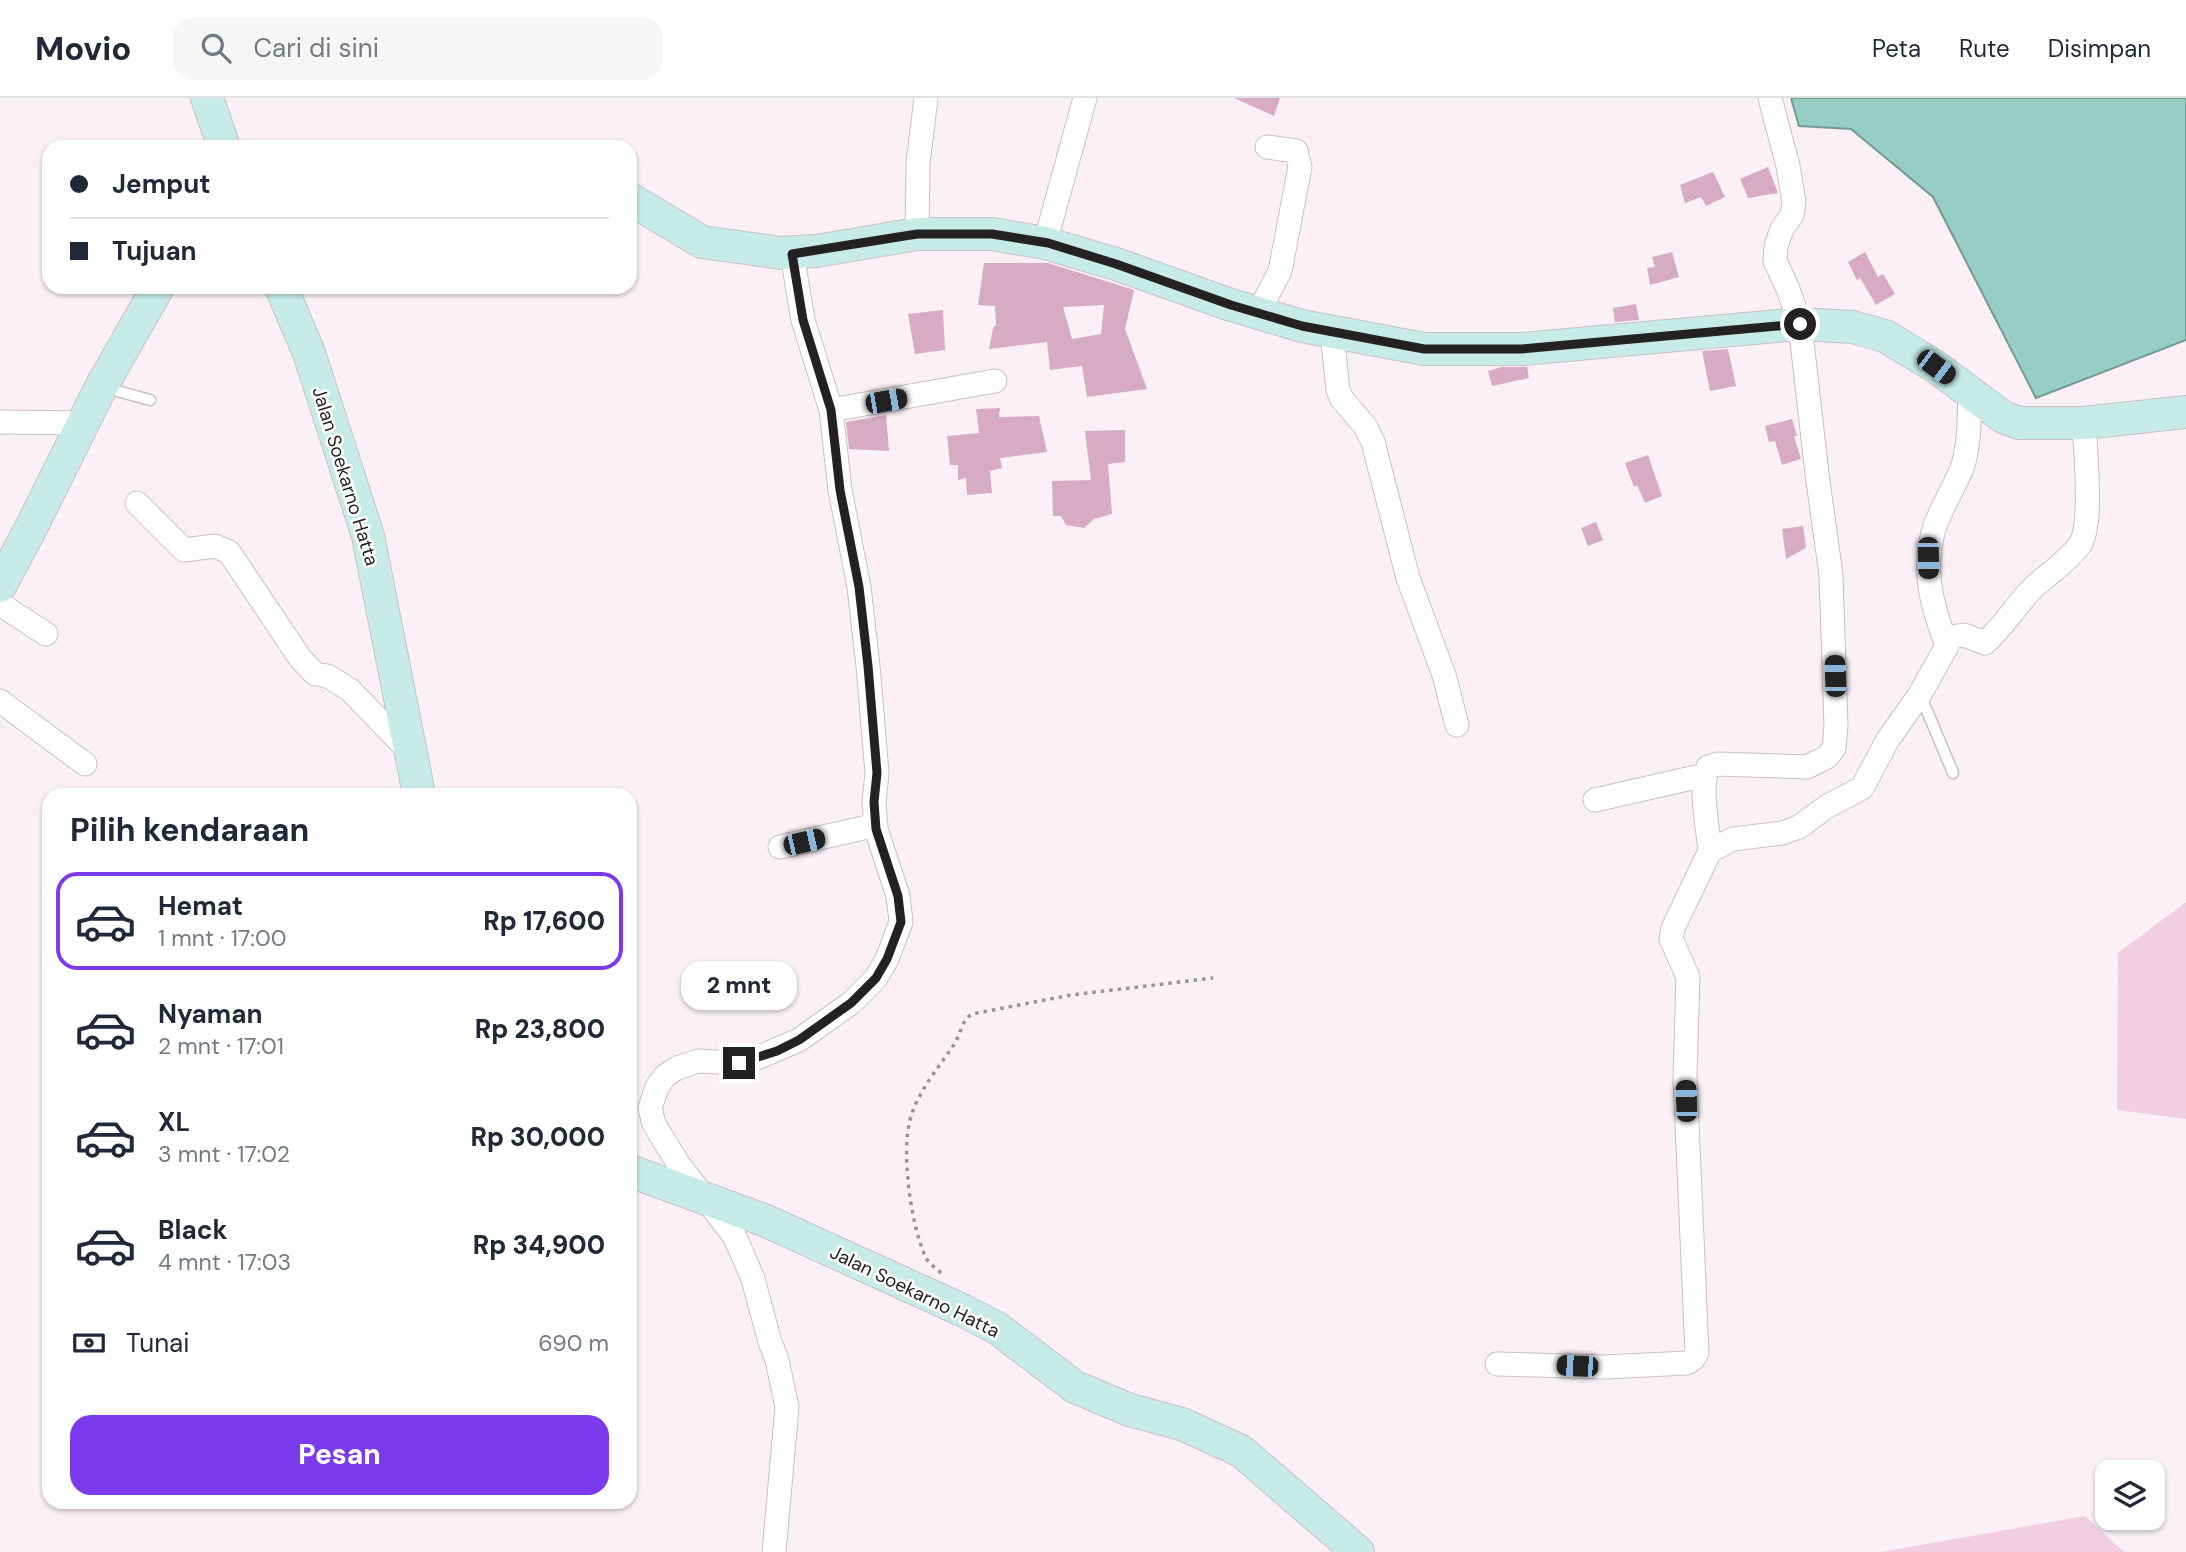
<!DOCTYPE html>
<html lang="id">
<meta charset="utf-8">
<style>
body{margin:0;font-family:"DM Sans",sans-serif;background:#f6f6f7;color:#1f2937;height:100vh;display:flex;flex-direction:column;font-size:26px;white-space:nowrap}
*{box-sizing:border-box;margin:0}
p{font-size:23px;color:#747a83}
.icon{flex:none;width:38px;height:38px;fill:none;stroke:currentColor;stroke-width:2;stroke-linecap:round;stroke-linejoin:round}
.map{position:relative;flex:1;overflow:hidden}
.details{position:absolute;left:42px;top:690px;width:595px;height:721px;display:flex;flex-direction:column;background:#fff;border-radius:21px;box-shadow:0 2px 5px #0004}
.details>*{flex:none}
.banner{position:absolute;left:42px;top:42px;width:595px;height:154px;border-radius:21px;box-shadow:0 2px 5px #0004;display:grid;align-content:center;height:154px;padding:0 28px;background:#fff}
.controls{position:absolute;left:2095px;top:1362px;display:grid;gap:14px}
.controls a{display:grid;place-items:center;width:70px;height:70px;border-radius:14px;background:#fff;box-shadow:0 2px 5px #0004;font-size:35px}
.end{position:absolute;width:32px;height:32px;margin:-16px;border:9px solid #242122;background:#fff;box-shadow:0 0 0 4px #fff}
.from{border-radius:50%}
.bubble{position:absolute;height:49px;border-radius:21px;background:#fff;box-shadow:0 2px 5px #0004;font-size:23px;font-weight:800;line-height:49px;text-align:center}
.car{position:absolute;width:21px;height:42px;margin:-21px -10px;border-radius:9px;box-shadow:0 0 5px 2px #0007;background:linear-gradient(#222 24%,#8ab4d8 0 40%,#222 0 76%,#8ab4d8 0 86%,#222 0)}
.banner b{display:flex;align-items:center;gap:24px;height:66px;font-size:26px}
.banner b+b{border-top:2px solid #e0e1e3}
.banner i{width:18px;height:18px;background:#1f2937}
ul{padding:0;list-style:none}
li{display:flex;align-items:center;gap:21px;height:98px;margin:0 14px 10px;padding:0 14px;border:4px solid transparent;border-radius:21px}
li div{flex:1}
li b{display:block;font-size:26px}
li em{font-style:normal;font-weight:800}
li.on{border-color:#7c3aed}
li>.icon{width:63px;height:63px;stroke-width:1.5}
h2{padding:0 28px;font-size:32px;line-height:84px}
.pay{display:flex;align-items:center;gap:18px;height:77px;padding:0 28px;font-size:26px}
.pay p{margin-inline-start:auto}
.primary-button{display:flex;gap:14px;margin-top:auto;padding:14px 28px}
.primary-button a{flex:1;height:80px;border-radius:21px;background:#7c3aed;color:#fff;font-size:28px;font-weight:800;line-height:80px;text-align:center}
header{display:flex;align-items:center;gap:42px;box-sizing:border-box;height:98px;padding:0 35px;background:#fff;border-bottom:2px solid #e0e1e3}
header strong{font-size:33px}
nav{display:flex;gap:38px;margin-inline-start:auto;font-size:24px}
.search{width:490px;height:63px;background:#f6f6f7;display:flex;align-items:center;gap:18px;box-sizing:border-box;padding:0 24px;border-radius:21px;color:#747a83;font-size:26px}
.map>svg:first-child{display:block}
</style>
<header>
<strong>Movio</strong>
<div class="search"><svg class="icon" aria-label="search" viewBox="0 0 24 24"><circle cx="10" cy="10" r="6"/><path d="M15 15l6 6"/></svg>Cari di sini</div>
<nav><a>Peta</a><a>Rute</a><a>Disimpan</a></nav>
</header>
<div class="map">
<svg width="2186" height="1454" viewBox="0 0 2186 1454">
<rect width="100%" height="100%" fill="#faf0f5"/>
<path fill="#f2cee1" d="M2186,804V1021L2117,1012L2118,855Z
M2085,1418L2124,1454H1882Z"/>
<path fill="#96cec5" stroke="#749a94" stroke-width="2" d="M1791,0H2186V242L2036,300L1933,99L1851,31L1799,28Z"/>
<path fill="#d7acc3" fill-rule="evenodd" d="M1234,0H1280L1274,18Z
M1768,69L1778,95L1748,100L1740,81Z
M1713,74L1725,99L1706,108L1701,99L1685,105L1680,87Z
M1672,154L1679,179L1650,187L1647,170L1655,169L1652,159Z
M1865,154L1878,179L1883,176L1895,196L1876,207L1860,180L1857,182L1848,164Z
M984,165H1048L1134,192L1125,231L1147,291L1087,299L1082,268L1050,272L1047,244L989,251L993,230L996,227L995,208L978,207ZM1104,207L1101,236L1072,241L1063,209Z
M1636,206L1639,222L1615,224L1613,210Z
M943,212L945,252L915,256L908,216Z
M1728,251L1736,288L1710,293L1702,253Z
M1502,269H1527L1529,280L1492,288L1488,273Z
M1000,310L999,319L1039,318L1047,354L1000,360L1002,370L990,373L992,395L967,397L966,380L958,382V367H950L947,338L979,335L976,311Z
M886,317L889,353L849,351L846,324Z
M1792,321L1797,338H1794L1801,361L1782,367L1775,343L1769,344L1765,328Z
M1125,332V364L1108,366L1112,416L1094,421L1084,430L1066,427L1061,418H1053L1052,383L1091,382L1085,333Z
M1648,357L1662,398L1645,405L1637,387L1634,389L1625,365Z
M1596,424L1603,442L1588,448L1581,430Z
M1803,428L1806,450L1786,461L1782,431Z"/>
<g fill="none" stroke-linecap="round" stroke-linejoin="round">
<g stroke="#cac0c5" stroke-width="13">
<path id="lane" d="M103,289L150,302
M1920,596L1953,675"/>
</g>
<g stroke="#cac0c5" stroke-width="25">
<path id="street" d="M917,136L918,65L926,0
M1045,145L1085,0
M1258,215L1280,173L1300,69L1296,53L1267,49
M1332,234L1338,292L1342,301L1365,328L1373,344L1408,480L1444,577L1457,627
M831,312L995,283
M0,324L84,325
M137,405L184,452L215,448L229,454L300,560L315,576L328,578L350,592L410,654
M0,506L46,536
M1944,540L1964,537L1985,545C2003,529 2015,509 2031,492C2046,477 2066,465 2079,448C2094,429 2085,352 2084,325
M0,603L85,666
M1595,702L1705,677
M780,749L876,727
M1710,753C1708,729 1699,690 1708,669L1718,666L1807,669L1827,659L1834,650L1836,628L1831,477L1817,376L1800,226L1788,191L1775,163L1776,148L1782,131L1792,117L1794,104L1788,68L1770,0
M1497,1266L1604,1269L1687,1265L1693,1261L1697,1255L1685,979L1688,879L1671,841L1673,830L1710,753L1733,741L1782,735L1799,729L1826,709L1862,690L1887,643L1920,596L1947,548C1932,508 1921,471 1935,428C1942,408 1954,390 1962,370C1970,347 1969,319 1970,295
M774,1454L787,1309L777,1262L770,1244L753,1181L735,1139L679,1067L654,1026L650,1010L657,989L665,978L677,970L698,963L739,965L757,960L799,942L851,905L876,880L887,861L901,824L898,798L876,731L874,704L877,675L868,568L859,489L840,392L831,312L803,222L792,156"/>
</g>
<g stroke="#cac0c5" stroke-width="34">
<path id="secondary" d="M207,0L224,49
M630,101L702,144L781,155L816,153L917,136H992L1045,145L1116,166L1231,207L1302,228L1424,251H1522L1800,226L1853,229L1885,238L1936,269L2003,319L2019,325H2084L2186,314
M281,189L309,255L368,438L419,696
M0,488L31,430L101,289L158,189
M630,1073L764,1122L962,1212L997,1230L1075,1289L1130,1312L1182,1326L1241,1353L1358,1454"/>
</g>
<path stroke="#9a9396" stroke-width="3.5" stroke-dasharray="3.5 5" stroke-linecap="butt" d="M941,1175C936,1170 929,1166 926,1160C911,1128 901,1056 910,1022C917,995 938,970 953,948C961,937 961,923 972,916L1071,897L1213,880"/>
<use href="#lane" stroke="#fff" stroke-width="10"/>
<use href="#street" stroke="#fff" stroke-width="23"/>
<use href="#secondary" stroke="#c7ece7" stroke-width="32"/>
</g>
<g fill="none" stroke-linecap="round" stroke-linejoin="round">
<path stroke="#242122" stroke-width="9" d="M739,965L777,953L799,942L851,905L876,880L887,861L901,824L898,798L876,731L874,704L877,675L868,568L859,489L840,392L831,312L803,222L792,156L917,136H992L1048,145L1116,166L1231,207L1302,228L1424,251H1522L1800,226"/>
</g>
<g text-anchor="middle" stroke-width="5" stroke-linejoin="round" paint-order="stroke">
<g font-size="19" fill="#242122" stroke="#fff">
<text transform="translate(346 378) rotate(73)" y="7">Jalan Soekarno Hatta</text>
<text transform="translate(915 1193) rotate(26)" y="7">Jalan Soekarno Hatta</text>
</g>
</g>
</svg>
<div class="controls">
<a><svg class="icon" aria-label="layers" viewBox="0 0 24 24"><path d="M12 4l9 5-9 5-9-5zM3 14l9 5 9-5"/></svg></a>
</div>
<i class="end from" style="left:1800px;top:226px"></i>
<i class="end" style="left:739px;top:965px"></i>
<div class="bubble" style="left:681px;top:863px;width:116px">2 mnt</div>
<i class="car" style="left:1936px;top:269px;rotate:127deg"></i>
<i class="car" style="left:886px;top:303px;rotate:80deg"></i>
<i class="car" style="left:1928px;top:460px;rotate:179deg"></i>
<i class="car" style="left:1835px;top:578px;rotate:358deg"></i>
<i class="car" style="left:804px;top:744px;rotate:77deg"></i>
<i class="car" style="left:1686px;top:1003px;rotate:358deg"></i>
<i class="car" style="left:1577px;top:1268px;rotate:272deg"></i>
<div class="banner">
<b><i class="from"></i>Jemput</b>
<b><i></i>Tujuan</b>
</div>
<section class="details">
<h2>Pilih kendaraan</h2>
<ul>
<li class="on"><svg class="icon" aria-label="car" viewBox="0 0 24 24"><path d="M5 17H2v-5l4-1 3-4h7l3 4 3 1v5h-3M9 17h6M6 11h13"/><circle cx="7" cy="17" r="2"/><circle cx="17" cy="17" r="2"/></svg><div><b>Hemat</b><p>1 mnt · 17:00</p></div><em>Rp 17,600</em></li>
<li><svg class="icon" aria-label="car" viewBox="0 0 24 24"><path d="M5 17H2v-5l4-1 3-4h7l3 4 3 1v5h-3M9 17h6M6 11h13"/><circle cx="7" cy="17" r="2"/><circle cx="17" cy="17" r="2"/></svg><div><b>Nyaman</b><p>2 mnt · 17:01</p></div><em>Rp 23,800</em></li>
<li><svg class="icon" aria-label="car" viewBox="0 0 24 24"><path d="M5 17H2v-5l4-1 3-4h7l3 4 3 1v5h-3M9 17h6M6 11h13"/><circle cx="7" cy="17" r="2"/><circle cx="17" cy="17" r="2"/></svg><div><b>XL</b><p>3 mnt · 17:02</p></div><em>Rp 30,000</em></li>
<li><svg class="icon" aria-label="car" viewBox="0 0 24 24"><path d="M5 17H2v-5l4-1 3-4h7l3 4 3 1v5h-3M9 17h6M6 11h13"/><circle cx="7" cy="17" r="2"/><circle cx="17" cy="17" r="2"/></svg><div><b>Black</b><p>4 mnt · 17:03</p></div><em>Rp 34,900</em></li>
</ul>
<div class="pay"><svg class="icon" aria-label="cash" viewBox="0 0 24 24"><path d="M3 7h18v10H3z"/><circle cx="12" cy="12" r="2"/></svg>Tunai<p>690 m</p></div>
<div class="primary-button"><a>Pesan</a></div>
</section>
</div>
